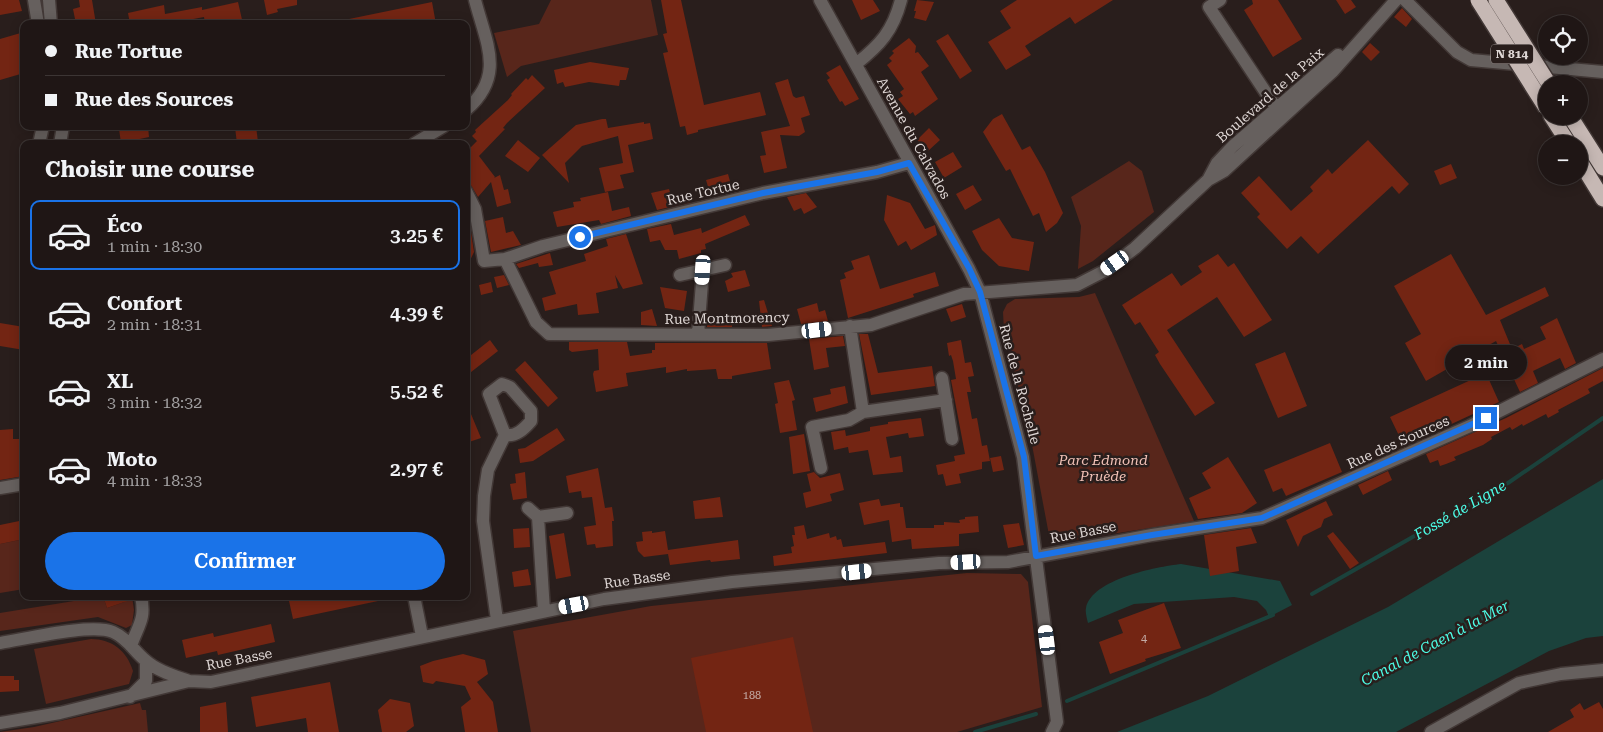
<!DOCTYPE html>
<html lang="fr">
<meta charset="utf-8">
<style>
body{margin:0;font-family:"Roboto Serif",serif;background:#2c2322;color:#f1f3f6;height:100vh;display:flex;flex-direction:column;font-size:19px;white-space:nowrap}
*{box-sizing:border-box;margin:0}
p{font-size:16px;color:#a19fa0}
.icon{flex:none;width:28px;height:28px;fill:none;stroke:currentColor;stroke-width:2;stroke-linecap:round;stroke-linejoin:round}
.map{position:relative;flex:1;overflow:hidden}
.side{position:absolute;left:20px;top:140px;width:450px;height:460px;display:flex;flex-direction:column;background:#1f1615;border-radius:10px;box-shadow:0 2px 12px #0003,0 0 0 1px #3c3534}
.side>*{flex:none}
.top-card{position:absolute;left:20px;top:20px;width:450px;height:110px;border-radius:10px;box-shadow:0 2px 12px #0003,0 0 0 1px #3c3534;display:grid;align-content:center;height:110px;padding:0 25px;background:#1f1615}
.fabs{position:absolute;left:1538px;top:15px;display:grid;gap:10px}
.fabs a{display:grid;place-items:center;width:50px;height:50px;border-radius:50%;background:#1f1615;box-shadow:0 2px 12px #0003,0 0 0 1px #3c3534;font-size:25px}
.end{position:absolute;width:22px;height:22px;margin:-11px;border:6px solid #1a73e8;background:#fff;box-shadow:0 0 0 2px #fff}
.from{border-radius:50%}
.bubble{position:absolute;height:35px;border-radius:18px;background:#1f1615;box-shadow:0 2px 12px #0003,0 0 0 1px #3c3534;font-size:16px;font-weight:600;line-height:35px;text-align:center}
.car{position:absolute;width:15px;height:30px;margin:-15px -8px;border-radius:6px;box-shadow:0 0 4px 1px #0007;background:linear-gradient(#fff 24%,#345 0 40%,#fff 0 76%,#345 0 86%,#fff 0)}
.top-card b{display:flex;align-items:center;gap:18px;height:48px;font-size:19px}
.top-card b+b{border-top:1px solid #3c3534}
.top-card i{width:12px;height:12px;background:#f1f3f6}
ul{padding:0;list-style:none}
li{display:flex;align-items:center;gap:15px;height:70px;margin:0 10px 8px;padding:0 15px;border:2px solid transparent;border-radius:10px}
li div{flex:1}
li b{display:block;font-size:19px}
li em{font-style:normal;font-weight:600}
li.active{border-color:#1a73e8}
li>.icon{width:45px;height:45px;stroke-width:1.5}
h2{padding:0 25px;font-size:22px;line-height:60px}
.primary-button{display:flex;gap:10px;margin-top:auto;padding:10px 25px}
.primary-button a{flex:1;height:58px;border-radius:30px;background:#1a73e8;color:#fff;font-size:20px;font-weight:600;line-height:58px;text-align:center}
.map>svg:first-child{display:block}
</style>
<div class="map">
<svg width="1603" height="732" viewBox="0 0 1603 732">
<rect width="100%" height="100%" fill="#291e1c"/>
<path fill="#58261b" d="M551,0H651L658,35L521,66L507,77L494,33L539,24Z
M1129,161L1142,171L1154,212L1093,261L1078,269L1081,226L1071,197Z
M1095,293L1194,521L1055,543L1049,535L1029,429L1004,332L1003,312L1007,304L1015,299L1079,297Z
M24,539V589L0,593V544Z
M967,573L1021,574L1028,582L1042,707L957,732H531L513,631L651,606Z
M79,596H103L107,608L124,602L132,596L134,610L132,625L126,628L98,617L0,631V613L80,600Z
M91,639C112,639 127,651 133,671L129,684L46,704L34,649Z
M140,703L142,710H146L148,732H0L34,727Z"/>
<path fill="#1b423c" d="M1603,479V636L1586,638L1549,651L1396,732H1117L1208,696L1388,607Z
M1181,564L1280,581L1292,605L1269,617L1266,610L1257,601L1234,597L1134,604L1088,623C1087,619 1085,612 1086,608C1092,579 1156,567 1181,564Z"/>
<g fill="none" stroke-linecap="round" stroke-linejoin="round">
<path stroke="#1b423c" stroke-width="4" d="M1312,594L1508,483L1603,418
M1067,701L1273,615
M975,732L1036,714"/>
</g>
<path fill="#732513" d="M0,0H19L22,11L0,15Z
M79,0H92L96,24H76L73,9L80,7Z
M264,0H297V5L277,9L278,12L267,15Z
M661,0H681L704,105L760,92L766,115L698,130V132L687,135L685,126L680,127L663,53L668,52L663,34L667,33Z
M852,0H873L880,11L861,20Z
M917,0L934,2L926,21L914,18L916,11H914Z
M1017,0H1113L1075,24L1070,17L1025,46L1031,55L1006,70L988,42L1011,28L1000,11Z
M1252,0H1278L1302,39L1273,57L1244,10L1253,4Z
M1336,0H1351L1356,7L1345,14Z
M238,2L243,24H205L204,17L167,24H130L128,13L164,5L165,14L202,7V10Z
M432,2L436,24H350L349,19Z
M1402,8L1412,19L1406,27L1394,17Z
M24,32V73L0,80V39Z
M948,34L972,71L960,79L936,41Z
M909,38L916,46L915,53L918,52L929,66L921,72L938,99L915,116L913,112L910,114L898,99L903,96L900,92L904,89L887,65L892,61L889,58L894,53L892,51Z
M1370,43L1380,52L1371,61L1362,52Z
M590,62L629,68L626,80H620L619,86L589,82L565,87L563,82L557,84L554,70Z
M840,65L859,99L845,106L842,101L840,102L827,80L830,78L826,73Z
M532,75L545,88L507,123L503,128L505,129L479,156L495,177L494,178L500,175L504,190L508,189L511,203L497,207L491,182L478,197L466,177V152L477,141L472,136L476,132L475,130L508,100L512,95L511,94L526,78L528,80Z
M788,79L793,96L796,98L804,96L810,115L801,118L805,132L799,136L780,135L787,168L764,173L760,156L766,155L761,132L790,126L775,83Z
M1002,114L1022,150L1030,146L1045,172L1063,213L1057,223L1046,232L1039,213L1033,216L1010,169L1006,171L983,132L993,119Z
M602,119H606L608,128L644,122V124L650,123L653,139L628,145L634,172L620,175L624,188L605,192L599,168L623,163L618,136L582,146L565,163L569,183L542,155L576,125Z
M130,126H148L149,137L121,143L119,129Z
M256,126L258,142L237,144L235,127Z
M929,128L940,140L928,151L917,140Z
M518,140L540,158L528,172L505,156Z
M1368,140L1409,184L1399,194L1392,186L1318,254L1301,236L1287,249L1257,217L1260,214L1241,193L1259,176L1291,211L1313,191L1310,187L1328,169L1332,174Z
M953,152L962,167L944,178L935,162Z
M1451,164L1457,178L1440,185L1434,171Z
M728,174L733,192L723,194L722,189L718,191L717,188L709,190L706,180Z
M973,185L982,200L965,210L956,194Z
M669,189L672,199L691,194L692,202L657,210L651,193Z
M608,192L612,211L629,207L631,216L601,224L599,220L557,227L553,212L574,207L573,202L581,201L580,198Z
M806,193L817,207L804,214L801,208L794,211L787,197Z
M887,195L910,203L925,229L935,225L937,235L911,250L906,241L898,246L884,220Z
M745,215L750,225L705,244L706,249L701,250V253L679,259L677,250H665L660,240L650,242L647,229L671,224L674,235L701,228L702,233Z
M503,217L506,233L513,231L521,245L491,252L485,221Z
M999,218L1012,238L1034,242L1029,271L999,266L982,250L972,231Z
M470,225L474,252L466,269V226Z
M626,234L643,284L623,289L615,275L618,288L596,293L599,313L578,315L577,304L545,311L542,298L556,294L549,272L586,261L584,254L608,246L606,239Z
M550,253L553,265L539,267L538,263L519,268L516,264Z
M1218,254L1228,267L1234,263L1272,320L1244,337L1217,297L1167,330L1215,403L1195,416L1160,364L1155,355L1159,352L1140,322L1135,325L1122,305L1172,273L1181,286L1202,272L1198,266Z
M1451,254L1486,315L1545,287L1549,296L1500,320L1512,349L1522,344L1524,349L1546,339L1540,327L1557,318L1576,363L1565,369L1560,358L1533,371L1538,383L1520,392L1496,341L1426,381L1405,343L1421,334L1394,286Z
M869,255L880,289L935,272L939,286L913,294L914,297L848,318L840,280L846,278L844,273L854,269L851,261Z
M745,270L750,286L728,292L725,281L733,277L731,273Z
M504,275L509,285L497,288L494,277Z
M491,282L493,292L481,295L479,285Z
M660,287L687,291L684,311L665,308Z
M764,300L772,326L762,327L759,301Z
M817,303L819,312L825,310L828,321L801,324L797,309Z
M962,304L966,317L951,322L946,309Z
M652,309L657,326L641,325V312Z
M707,317L732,318V327H707Z
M0,323L24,327V350L0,346Z
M859,334H868L878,373L932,366L935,386L871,395Z
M843,336L845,346L826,348L829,367L814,370L809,339Z
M490,340L498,351L466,376V359Z
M961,340L965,363L971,362L974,376L968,377L971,392H967L972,419L977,418L982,446L987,445L990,461L982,462V469L959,474L961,483L946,486L943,474L938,475L936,465L955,461L954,456L965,454L951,380L956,379L953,361L951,355L949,356L947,343Z
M569,342H627L630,356L652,353V350H655V343H767L771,369L732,376V379H718L716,369L687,371V369L666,373V367L626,373L628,386L596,392L593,374L594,371L599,370L598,349L572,352L569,350Z
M1285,352L1307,406L1278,418L1255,364Z
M525,361L558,398L548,407L515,370Z
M1603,368V381L1588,389L1590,393L1558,410L1559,412L1548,418L1546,414L1523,426L1522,424L1512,430L1510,427L1491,437L1492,439L1483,445L1454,457L1456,460L1446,464L1440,466L1438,460L1430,463L1426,454L1506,418Z
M1486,373L1499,402L1404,446L1390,417Z
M789,380L795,400L792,401L797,430L780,433L775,404L778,403L774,383Z
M845,386L848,403L816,412L813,398L831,394L830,389Z
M466,402L481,438L466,443Z
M921,418L924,436L909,438L908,433L886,437L890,458L901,456L903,472L873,475L868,450L849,453L848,447L834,450L831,432L845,430L846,436L870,431V427L888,424V422Z
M557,428L565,440L533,461L520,463L518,449L525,448Z
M13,429V439H24V476L0,480V430Z
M804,434L810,471L793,474L789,437Z
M1330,443L1342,472L1286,496L1282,488L1273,492L1264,470Z
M1001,456L1004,470L993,472L990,458Z
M1228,457L1257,503L1242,513L1198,519L1189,498L1211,488L1202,473Z
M598,468L605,508L612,507L614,521H612L613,546L596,548L595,544L587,545L584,527L596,525L592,497L582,498L581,491L569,493L566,476Z
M1388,471L1392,480L1363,495L1358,485Z
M525,472L527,498L513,500L510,484L516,483L515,474Z
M814,472L820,478L840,473L844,490L830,494L832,501L806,508L803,493L811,491L807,474Z
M720,497L723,517L695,519L693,501Z
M879,499L881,506L900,503V507H903L906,528H934V525H944V522L960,523L959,520L965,519V517L978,516L979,532L959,534V546L912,549L911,539L892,542L889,520L864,525L859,503Z
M1326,501L1333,515L1324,519L1321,527L1303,536L1298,547L1286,520Z
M24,520V539L0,544V525Z
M1019,523L1024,545L1008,548L1003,525Z
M804,525L807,539L829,533L830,538L836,536L837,540L841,539L843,547L885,542L887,553L774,566L773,556L792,553L791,547L794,546L792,535H795L794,527Z
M529,528L530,547L514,548L513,529Z
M1251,528L1257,543L1236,547L1239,571L1210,576L1204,535Z
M652,531V533L665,531L668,550L738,540L740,559L711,562L710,560L670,565L668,554L644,557L638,551L636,542L643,541L642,532Z
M1333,532L1359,563L1350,569L1327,536Z
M564,533L571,576L556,579L549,536Z
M528,569L531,585L514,587L512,572Z
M103,596H133V599L107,608Z
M311,596H377L378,601L293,619L289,601Z
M1164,603L1181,648L1145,659L1146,661L1110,674L1099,642L1123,633L1118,620Z
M271,624L275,642L218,655L217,651L186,658L182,640L213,633L214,637Z
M793,637L813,732H706L691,658Z
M463,654L485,660L488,674L477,682L493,702L498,732H465L461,707L471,699L465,686L436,681L433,684L423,682L420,666L433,661Z
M0,676H14V680H19V691L0,692Z
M330,682L339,732H308L306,718L256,727L251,697Z
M390,699L410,703L414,726L406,732H382L378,710Z
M226,702L228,732H200V707Z
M1599,702L1603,709V732H1548L1574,717L1570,710L1580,703L1584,710Z"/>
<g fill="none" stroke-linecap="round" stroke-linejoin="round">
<g stroke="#423836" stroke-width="15">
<path id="minor" d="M34,0L38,24
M49,0L51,24
M820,0L969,269L980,292L1023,457L1056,714L1057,722L1052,732
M1220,0L1209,7L1280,114
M1405,0L1457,52L1471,60L1603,72
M856,64C880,45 893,31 901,0
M466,110C506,76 486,43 475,0
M39,144L43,126
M60,144L63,126
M414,144L444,126
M1208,180L1217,163L1233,146L1338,55
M466,191L475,209L484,261L505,259L543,246L763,193L877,172L909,163
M505,259L536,322L549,334L768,335L871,325L964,294L1077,285L1106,270L1135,248L1208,180L1224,171L1333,71L1396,0
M680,275L725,265
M850,326L863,412
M698,334L703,270
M942,378L952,439
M821,468L812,427L849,420L863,412L946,400
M0,488L24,484
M528,508L538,517
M414,596L422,636
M544,611L538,517L567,513
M497,620L483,521L484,496L488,470L505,435L489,394L502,384L510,387L531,411V421C524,429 516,437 505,435
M0,643C26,639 91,623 113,632C127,638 134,651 145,660C157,671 175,676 189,681
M131,646C138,625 146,620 141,596
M130,697L146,681V661
M0,723L60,713L189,681L211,682L604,599L732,582L939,563L1008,562L1152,535L1262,518L1470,426L1603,359
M1431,732L1519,683L1561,674L1603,670"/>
</g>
<g stroke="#423836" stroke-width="18">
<path id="highway" d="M1551,116L1569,144
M1570,116L1603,168
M1579,160L1603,199"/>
</g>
<use href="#minor" stroke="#66605e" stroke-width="12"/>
<use href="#highway" stroke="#c6b8b4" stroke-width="15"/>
<g stroke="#423836" stroke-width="18" stroke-linecap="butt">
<path id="highway-bridge" d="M1478,0L1546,108
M1496,0L1549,84"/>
</g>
<use href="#highway-bridge" stroke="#c6b8b4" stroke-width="15"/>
</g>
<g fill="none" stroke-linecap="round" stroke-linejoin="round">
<path stroke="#1a73e8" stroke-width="6" d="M580,237L763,193L877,172L909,163L969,268L980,292L1024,457L1036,556L1152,535L1262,518L1486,418"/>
</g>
<g text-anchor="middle" stroke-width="5" stroke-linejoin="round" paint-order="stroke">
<g font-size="11" fill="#c3aaa4">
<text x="1144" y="642">4</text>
<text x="752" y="699">188</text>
</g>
<rect fill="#291e1c" stroke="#a89f9d" stroke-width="1" x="1491" y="44.5" width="42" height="19" rx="4"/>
<g font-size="12" font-weight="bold" fill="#ded6d4">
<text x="1512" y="58">N 814</text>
</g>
<g font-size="14" fill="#ded6d4" stroke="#291e1c">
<text transform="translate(1270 95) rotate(-41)" y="5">Boulevard de la Paix</text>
<text transform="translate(914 138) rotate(61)" y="5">Avenue du Calvados</text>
<text transform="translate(703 192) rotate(-13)" y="5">Rue Tortue</text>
<text transform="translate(727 318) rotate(-1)" y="5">Rue Montmorency</text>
<text transform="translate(1020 384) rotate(75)" y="5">Rue de la Rochelle</text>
<text transform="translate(1398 442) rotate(-24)" y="5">Rue des Sources</text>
<text transform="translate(1083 532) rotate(-11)" y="5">Rue Basse</text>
<text transform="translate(637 579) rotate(-8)" y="5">Rue Basse</text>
<text transform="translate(239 659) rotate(-11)" y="5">Rue Basse</text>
</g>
<g font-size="14" font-style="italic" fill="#f1c1b6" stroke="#291e1c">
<text x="1103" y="465">Parc Edmond<tspan x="1103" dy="16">Pruède</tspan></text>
</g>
<g font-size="15" font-style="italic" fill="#4cfce6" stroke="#291e1c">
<text transform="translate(1460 510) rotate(-30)" y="5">Fossé de Ligne</text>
<text transform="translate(1435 643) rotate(-28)" y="5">Canal de Caen à la Mer</text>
</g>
</g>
</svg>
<div class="fabs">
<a><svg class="icon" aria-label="locate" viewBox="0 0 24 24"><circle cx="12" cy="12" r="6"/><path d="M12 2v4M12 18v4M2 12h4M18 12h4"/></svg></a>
<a>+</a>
<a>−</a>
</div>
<i class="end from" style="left:580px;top:237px"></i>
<i class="end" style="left:1486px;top:418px"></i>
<div class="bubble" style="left:1445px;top:345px;width:82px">2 min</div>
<i class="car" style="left:1115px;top:263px;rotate:235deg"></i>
<i class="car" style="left:703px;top:270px;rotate:184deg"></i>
<i class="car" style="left:817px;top:330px;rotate:83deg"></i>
<i class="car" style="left:966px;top:562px;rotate:267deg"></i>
<i class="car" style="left:857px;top:572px;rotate:84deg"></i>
<i class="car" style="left:574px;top:605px;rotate:259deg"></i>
<i class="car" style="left:1047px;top:640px;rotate:353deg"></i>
<div class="top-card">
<b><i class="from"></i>Rue Tortue</b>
<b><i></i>Rue des Sources</b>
</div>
<section class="side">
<h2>Choisir une course</h2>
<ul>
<li class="active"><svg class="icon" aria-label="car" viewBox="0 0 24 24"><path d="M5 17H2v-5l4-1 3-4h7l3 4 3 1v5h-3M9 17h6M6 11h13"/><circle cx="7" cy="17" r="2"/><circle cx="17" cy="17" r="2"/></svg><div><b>Éco</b><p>1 min · 18:30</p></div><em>3.25 €</em></li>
<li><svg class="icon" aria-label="car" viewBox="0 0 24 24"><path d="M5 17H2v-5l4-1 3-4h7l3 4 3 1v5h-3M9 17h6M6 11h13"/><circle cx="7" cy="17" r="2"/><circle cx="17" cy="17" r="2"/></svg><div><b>Confort</b><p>2 min · 18:31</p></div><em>4.39 €</em></li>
<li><svg class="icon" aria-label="car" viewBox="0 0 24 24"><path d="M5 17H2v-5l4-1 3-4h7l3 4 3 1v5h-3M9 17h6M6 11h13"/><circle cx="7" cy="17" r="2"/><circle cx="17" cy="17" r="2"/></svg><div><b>XL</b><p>3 min · 18:32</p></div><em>5.52 €</em></li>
<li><svg class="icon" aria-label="car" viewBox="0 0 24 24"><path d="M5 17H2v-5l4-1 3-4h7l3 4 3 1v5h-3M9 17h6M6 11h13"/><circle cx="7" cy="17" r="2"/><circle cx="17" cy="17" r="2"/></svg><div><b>Moto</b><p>4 min · 18:33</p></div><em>2.97 €</em></li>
</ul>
<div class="primary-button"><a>Confirmer</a></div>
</section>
</div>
